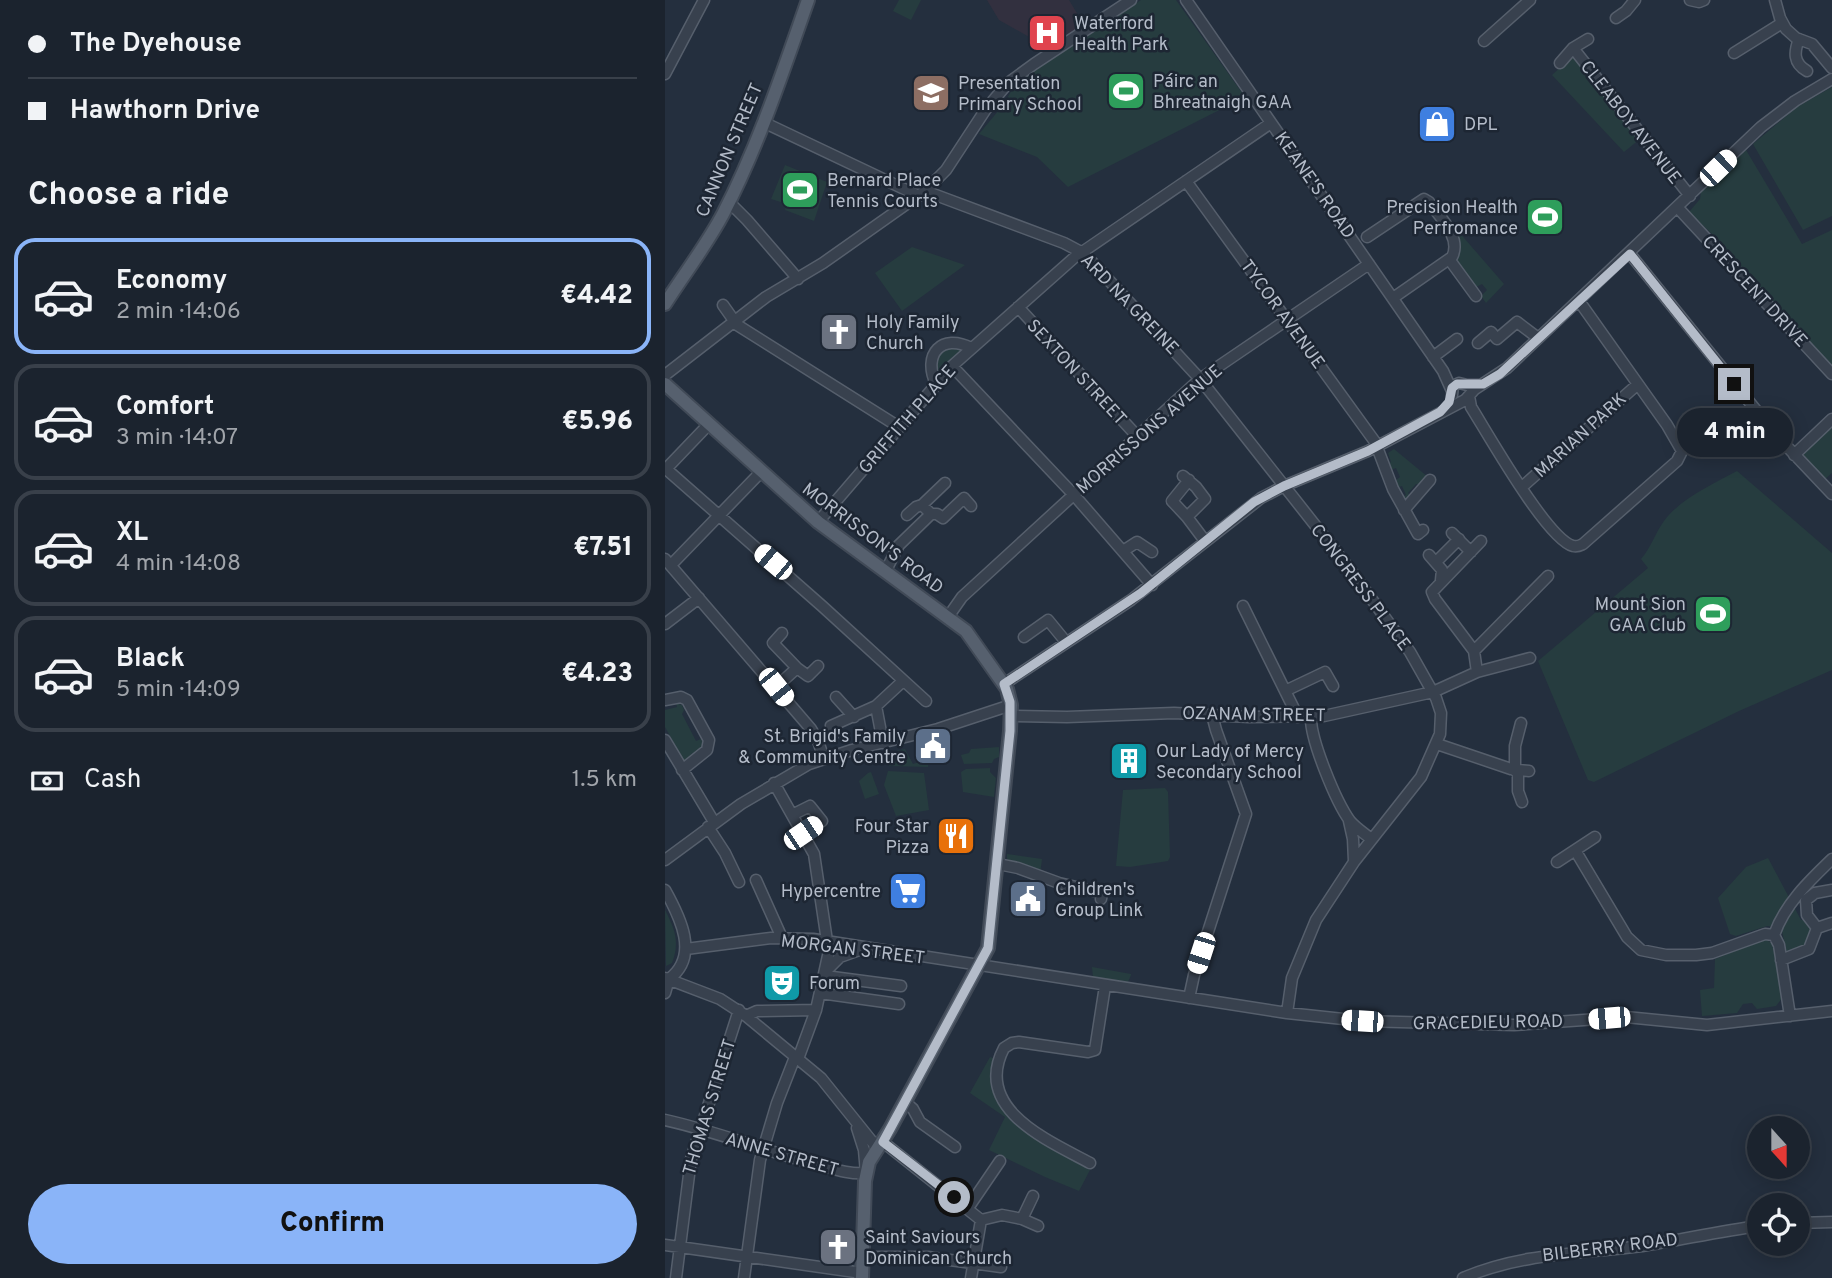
<!DOCTYPE html>
<meta charset="utf-8">
<style>
body{margin:0;font-family:Overpass,sans-serif;background:#282f3a;color:#f1f3f6;height:100vh;display:flex;flex-direction:column;font-size:26px;white-space:nowrap}
*{box-sizing:border-box;margin:0}
p{font-size:23px;color:#a0a4aa}
.icon{flex:none;width:38px;height:38px;fill:none;stroke:currentColor;stroke-width:2;stroke-linecap:round;stroke-linejoin:round}
.map{position:relative;flex:1;overflow:hidden}
.panel{display:flex;flex-direction:column;background:#1b232e;width:665px}
.panel>*{flex:none}
.guide{display:grid;align-content:center;height:154px;padding:0 28px;background:#1b232e}
.needle{width:46px;rotate:159deg}
.tools{position:absolute;left:1082px;top:1116px;display:grid;gap:14px}
.tools a{display:grid;place-items:center;width:63px;height:63px;border-radius:50%;background:#1b232e;box-shadow:0 4px 18px #0003,0 0 0 2px #39404a;font-size:35px}
.end{position:absolute;width:32px;height:32px;margin:-16px;border:9px solid #b4bcc9;background:#111;box-shadow:0 0 0 4px #111}
.from{border-radius:50%}
.bubble{position:absolute;height:49px;border-radius:24px;background:#1b232e;box-shadow:0 4px 18px #0003,0 0 0 2px #39404a;font-size:23px;font-weight:800;line-height:49px;text-align:center}
.car{position:absolute;width:21px;height:42px;margin:-21px -10px;border-radius:9px;box-shadow:0 0 5px 2px #0007;background:linear-gradient(#fff 24%,#345 0 40%,#fff 0 76%,#345 0 86%,#fff 0)}
.guide b{display:flex;align-items:center;gap:24px;height:66px;font-size:26px}
.guide b+b{border-top:2px solid #39404a}
.guide i{width:18px;height:18px;background:#f1f3f6}
ul{padding:0;list-style:none}
li{display:flex;align-items:center;gap:21px;height:116px;margin:0 14px 10px;padding:0 14px;border:4px solid #39404a;border-radius:21px}
li div{flex:1}
li b{display:block;font-size:26px}
li em{font-style:normal;font-weight:800}
li.on{border-color:#8ab4f8}
li>.icon{width:63px;height:63px;stroke-width:1.5}
h2{padding:0 28px;font-size:32px;line-height:84px}
.pay{display:flex;align-items:center;gap:18px;height:77px;padding:0 28px;font-size:26px}
.pay p{margin-inline-start:auto}
.cta{display:flex;gap:14px;margin-top:auto;padding:14px 28px}
.cta a{flex:1;height:80px;border-radius:42px;background:#8ab4f8;color:#111;font-size:28px;font-weight:800;line-height:80px;text-align:center}
main{display:flex;flex:1;min-height:0}
.map>svg:first-child{display:block}
</style>
<main>
<section class="panel">
<div class="guide">
<b><i class="from"></i>The Dyehouse</b>
<b><i></i>Hawthorn Drive</b>
</div>
<h2>Choose a ride</h2>
<ul>
<li class="on"><svg class="icon" aria-label="car" viewBox="0 0 24 24"><path d="M5 17H2v-5l4-1 3-4h7l3 4 3 1v5h-3M9 17h6M6 11h13"/><circle cx="7" cy="17" r="2"/><circle cx="17" cy="17" r="2"/></svg><div><b>Economy</b><p>2 min · 14:06</p></div><em>€4.42</em></li>
<li><svg class="icon" aria-label="car" viewBox="0 0 24 24"><path d="M5 17H2v-5l4-1 3-4h7l3 4 3 1v5h-3M9 17h6M6 11h13"/><circle cx="7" cy="17" r="2"/><circle cx="17" cy="17" r="2"/></svg><div><b>Comfort</b><p>3 min · 14:07</p></div><em>€5.96</em></li>
<li><svg class="icon" aria-label="car" viewBox="0 0 24 24"><path d="M5 17H2v-5l4-1 3-4h7l3 4 3 1v5h-3M9 17h6M6 11h13"/><circle cx="7" cy="17" r="2"/><circle cx="17" cy="17" r="2"/></svg><div><b>XL</b><p>4 min · 14:08</p></div><em>€7.51</em></li>
<li><svg class="icon" aria-label="car" viewBox="0 0 24 24"><path d="M5 17H2v-5l4-1 3-4h7l3 4 3 1v5h-3M9 17h6M6 11h13"/><circle cx="7" cy="17" r="2"/><circle cx="17" cy="17" r="2"/></svg><div><b>Black</b><p>5 min · 14:09</p></div><em>€4.23</em></li>
</ul>
<div class="pay"><svg class="icon" aria-label="cash" viewBox="0 0 24 24"><path d="M3 7h18v10H3z"/><circle cx="12" cy="12" r="2"/></svg>Cash<p>1.5 km</p></div>
<div class="cta"><a>Confirm</a></div>
</section>
<div class="map">
<svg width="1167" height="1278" viewBox="0 0 1167 1278">
<rect width="100%" height="100%" fill="#242f3e"/>
<path fill="#32303f" d="M322,0H404L419,25L378,50L373,42L334,20Z"/>
<path fill="#263c3f" d="M234,0H256L246,20L228,11Z
M476,0H511L580,97L403,187L372,157L314,134L339,104L350,84Z
M908,56L975,139L959,152L887,75Z
M1167,87V216L1138,230L1088,144L1132,107Z
M1081,150L1137,244L1167,230V369L1050,243L1047,234L1024,212L1035,199L1036,192Z
M120,165L162,182L149,221L120,210L122,204L106,199Z
M793,231L839,284L821,303L816,296L822,290L817,284L809,288L790,259L795,244Z
M247,247L300,265L237,311L210,273Z
M285,346L300,348L284,362L270,378L272,354Z
M1167,424V473L1160,479L1136,453Z
M729,449L763,477L759,485L751,484L743,493L747,497L740,503L736,497L741,495L737,486L731,488L730,481L735,477L731,468L725,470L723,464L726,462L723,453Z
M1072,471L1167,553V670L1074,711L929,782L923,780L873,661L983,568L976,559C986,548 990,533 999,521C1015,499 1048,484 1072,471Z
M11,703L17,705L19,710L17,714L31,741L36,739L38,743L35,751L26,754L25,759L21,761L18,759L0,727V710L12,707Z
M334,747V757L329,759L327,763L299,764L296,755L304,753L306,749Z
M240,749L248,764L263,759V767L224,766L218,754Z
M325,768V772L331,778L329,797L298,792L296,772L301,769Z
M223,771L259,773L264,810L231,816L219,785Z
M206,772L214,794L200,799L194,781L203,773Z
M500,788L503,792L505,857L503,861L465,867L451,866L458,790Z
M342,854L377,859L375,874L342,859Z
M1103,858L1136,920H1151L1147,926L1144,943L1122,953L1116,927L1102,926L1071,936L1065,934L1053,898L1081,867Z
M0,910C10,929 15,942 7,963L1,966Z
M1099,939L1107,943L1118,997L1111,1006L1092,1009L1087,1003L1078,1004L1072,1013L1037,1016L1035,990L1049,988L1050,959Z
M427,967L466,974V975L463,982L428,977Z
M325,1057L331,1059L339,1106L415,1161L414,1164L425,1170L414,1191L380,1177L324,1150L340,1117L305,1093Z"/>
<g fill="none" stroke-linecap="round" stroke-linejoin="round">
<g stroke="#565f6c" stroke-width="13">
<path id="minor" d="M521,0L778,371L787,391
M1025,0L1034,2L1039,0
M1110,0L1115,18L1121,29L1131,38L1147,44L1167,68
M951,18L961,11L970,0
M1134,39C1129,52 1128,63 1142,71
M819,41L865,0
M908,48L1025,196
M1069,53L1117,23
M895,63L908,48L923,39
M0,74L39,0
M98,122L254,196
M521,181L713,446
M260,191L399,243L416,252L427,262L535,379L687,572L745,652L771,698L776,713L775,734L756,777L689,862L651,920L627,978L622,1013
M64,202L82,220L133,279
M1013,208L1167,374
M702,237L759,199L764,202C775,217 797,238 787,257L728,298
M965,254L1111,435L1167,494
M784,259L811,296
M58,305L70,322
M353,307L472,436
M69,323L234,427
M813,343L826,332L832,339L852,322L873,338
M768,357L792,339
M287,366L409,495L487,585
M0,375L101,297L158,263L260,191L281,170L321,109L343,83L369,64L466,0
M271,384C257,354 277,333 306,348
M787,395L788,386L794,383L802,385H815
M804,396L806,407C823,434 882,539 908,546C913,547 914,546 918,544L1012,461L1017,451L1002,425L914,301
M712,447L728,489L753,534L758,530
M1129,455L1167,419
M0,468L157,606L261,701
M0,470L44,424
M518,476L531,487L540,499L522,517L540,541
M280,483L257,505L266,514H272L278,518L299,498L306,506
M857,487L973,384
M739,510L765,480
M242,515L251,507L257,505
M522,517L507,501L524,480
M153,522L287,366L410,257L606,123
M787,533L806,552
M458,551L472,542L487,552
M764,555L777,570L776,580
M0,559L146,729L153,741L159,759
M771,562L794,539
M6,565L96,472
M220,572L234,545L266,514
M578,606L633,717
M283,617L297,597L535,379L704,264
M0,624L34,598
M117,633L108,643L132,668L143,676L153,666
M359,637L383,620L401,642
M809,651L883,576
M812,672L809,651L770,599L767,592L816,541
M339,684L466,600L596,498L619,486L703,451L800,400L810,389L842,368L1096,127L1130,101L1167,79
M111,687L132,668
M620,691L660,672L668,686
M171,697L189,717
M0,700L16,697L22,700L44,740L42,750L17,770
M211,706L218,743
M346,716L402,717L509,713L584,717L659,716L768,692L812,672L865,658
M646,717C645,739 671,802 685,821C691,828 699,833 706,839
M168,735L166,726L211,706L238,681
M0,740L49,822
M772,744L846,769L864,771
M850,771V746L856,723
M853,771V791L857,802
M109,783L149,854L162,941
M127,815L145,806L157,821L138,833
M684,821L688,839L689,861
M43,827L60,853L74,882
M910,850L962,937L976,950L1001,955H1031L1047,953L1100,934L1109,935
M0,860L76,804L144,764L187,750L273,729L346,705
M892,862L930,837
M333,864L353,868L394,883L437,893L436,899
M91,880L117,938
M0,890C15,917 35,956 4,979
M1152,928L1142,915L1141,900L1150,893L1167,890
M21,949L106,938L148,939L622,1013L697,1021L849,1025L961,1017L1042,1025L1167,1011
M1116,960L1144,949L1152,928L1167,923
M163,969L175,957L200,948
M160,976L236,986
M0,978L55,999L81,1016L156,1078L213,1149
M0,993L4,979
M155,993L234,1004
M524,998L529,975L581,814L551,730L547,715
M81,1016L92,1011L151,1010
M1125,1016L1114,945L1109,935C1120,904 1144,881 1167,859
M133,1059L151,1010L166,942
M240,1102L248,1109L255,1122L290,1147
M0,1120C50,1131 97,1150 147,1163C164,1167 183,1175 201,1173L199,1150L192,1128
M218,1142L316,1220
M425,1163C384,1141 307,1109 339,1048L347,1043L354,1042L423,1052L430,1050L440,986
M303,1208L335,1161
M357,1219L373,1226
M316,1220L337,1215L357,1219L368,1196
M1132,1223L1167,1222
M0,1245L197,1273
M198,1257H263L336,1267
M11,1278L26,1159L74,1010
M79,1278L95,1160L112,1103L130,1057
M306,1278L316,1220
M798,1278C856,1253 915,1254 977,1246C1016,1240 1055,1231 1094,1226"/>
</g>
<g stroke="#414a57" stroke-width="16">
<path id="major" d="M0,304C19,274 41,246 58,214C93,147 118,71 143,0
M0,384L153,522L301,631L342,689L346,705L345,731L323,948L225,1129L204,1162L200,1181L197,1278"/>
</g>
<use href="#minor" stroke="#38414e" stroke-width="10"/>
<use href="#major" stroke="#56606e" stroke-width="12"/>
</g>
<g fill="none" stroke-linecap="round" stroke-linejoin="round">
<path stroke="#b4bcc9" stroke-width="9" d="M289,1197L218,1142L323,948L345,731V702L339,684L476,593L589,502L619,486L703,451L775,412L784,402L787,388L792,384H818L835,374L965,254L1069,384"/>
</g>
<defs>
<g id="hospital-square" transform="scale(2.0125)"><rect x="-9" y="-9" width="18" height="18" rx="4" fill="#e0444e" stroke="#1d2633"/><path d="M-5-5h3v3.5h4V-5h3V5h-3V1.5h-4V5h-3Z" fill="#fff"/></g>
<g id="stadium-square" transform="scale(2.0125)"><rect x="-9" y="-9" width="18" height="18" rx="4" fill="#2e9e5b" stroke="#1d2633"/><path d="M0-5a6.5 5 0 1 0 0 10a6.5 5 0 1 0 0-10ZM-3.5-1.8h7v3.6h-7Z" fill="#fff"/></g>
<g id="school-square" transform="scale(2.0125)"><rect x="-9" y="-9" width="18" height="18" rx="4" fill="#8d6e63" stroke="#1d2633"/><path d="M0-5L7-2L0 1L-7-2ZM-4 1L0 2.5L4 1V4Q0 6-4 4Z" fill="#fff"/></g>
<g id="shop-square" transform="scale(2.0125)"><rect x="-9" y="-9" width="18" height="18" rx="4" fill="#3f7fe0" stroke="#1d2633"/><path d="M-5-2.5h2.3a2.7 3.5 0 0 1 5.4 0H5L5.5 6h-11ZM-1.5-2.5h3a1.5 2.3 0 0 0-3 0Z" fill="#fff"/></g>
<g id="church-square" transform="scale(2.0125)"><rect x="-9" y="-9" width="18" height="18" rx="4" fill="#6b7280" stroke="#1d2633"/><path d="M-1.2-6h2.4v3.5h3.3v2.4h-3.3V6h-2.4V-.1h-3.3v-2.4h3.3Z" fill="#fff"/></g>
<g id="civic-square" transform="scale(2.0125)"><rect x="-9" y="-9" width="18" height="18" rx="4" fill="#5c6f8a" stroke="#1d2633"/><path d="M-.6-6.5H3V-4.5H.6V-3L4-1V1h2V6H-6V1h2V-1L-.6-3ZM-1.2 2.5V6h2.4V2.5Z" fill="#fff"/></g>
<g id="building-square" transform="scale(2.0125)"><rect x="-9" y="-9" width="18" height="18" rx="4" fill="#0f9aa8" stroke="#1d2633"/><path d="M-4-6H4V6H1V3H-1V6H-4ZM-2.5-4.3h1.7v1.8h-1.7ZM.8-4.3h1.7v1.8H.8ZM-2.5-1h1.7V.8h-1.7ZM.8-1h1.7V.8H.8Z" fill="#fff"/></g>
<g id="restaurant-square" transform="scale(2.0125)"><rect x="-9" y="-9" width="18" height="18" rx="4" fill="#e8710a" stroke="#1d2633"/><path d="M-5-6h1v4h1v-4h1v4h1v-4h1v5L-1.5 .5V6h-2V.5L-5-1ZM5-6V6H3V1.5H1.5Q1.5-4 5-6Z" fill="#fff"/></g>
<g id="supermarket-square" transform="scale(2.0125)"><rect x="-9" y="-9" width="18" height="18" rx="4" fill="#3f7fe0" stroke="#1d2633"/><path d="M-6-5.5h2.5l.6 2H6L4.5 2H-2.5L-4.4-4H-6ZM-1.5 3.2a1.3 1.3 0 1 0 .1 0ZM3 3.2a1.3 1.3 0 1 0 .1 0Z" fill="#fff"/></g>
<g id="theatre-square" transform="scale(2.0125)"><rect x="-9" y="-9" width="18" height="18" rx="4" fill="#0f9aa8" stroke="#1d2633"/><path d="M-5-5.5Q0-4 5-5.5V0Q5 5 0 6Q-5 5-5 0ZM-3.3-2.5H-1v1.5H-3.3ZM1-2.5H3.3v1.5H1ZM-2.8 1Q0 5.5 2.8 1Z" fill="#fff"/></g>
</defs>
<g fill-rule="evenodd">
<use href="#hospital-square" x="382" y="33"/>
<use href="#stadium-square" x="461" y="91"/>
<use href="#school-square" x="266" y="93"/>
<use href="#shop-square" x="772" y="124"/>
<use href="#stadium-square" x="135" y="190"/>
<use href="#stadium-square" x="880" y="217"/>
<use href="#church-square" x="174" y="332"/>
<use href="#stadium-square" x="1048" y="614"/>
<use href="#civic-square" x="268" y="746"/>
<use href="#building-square" x="464" y="761"/>
<use href="#restaurant-square" x="291" y="836"/>
<use href="#supermarket-square" x="243" y="891"/>
<use href="#civic-square" x="363" y="899"/>
<use href="#theatre-square" x="117" y="983"/>
<use href="#church-square" x="173" y="1247"/>
</g>
<g text-anchor="middle" stroke-width="5" stroke-linejoin="round" paint-order="stroke">
<g font-size="18" fill="#b4bcc9" stroke="#1d2633" text-anchor="start">
<text x="409" y="29">Waterford<tspan x="409" dy="21">Health Park</tspan></text>
<text x="488" y="87">Páirc an<tspan x="488" dy="21">Bhreatnaigh GAA</tspan></text>
<text x="293" y="89">Presentation<tspan x="293" dy="21">Primary School</tspan></text>
<text x="799" y="130">DPL</text>
<text x="162" y="186">Bernard Place<tspan x="162" dy="21">Tennis Courts</tspan></text>
<text x="853" y="213" text-anchor="end">Precision Health<tspan x="853" dy="21">Perfromance</tspan></text>
<text x="201" y="328">Holy Family<tspan x="201" dy="21">Church</tspan></text>
<text x="1021" y="610" text-anchor="end">Mount Sion<tspan x="1021" dy="21">GAA Club</tspan></text>
<text x="241" y="742" text-anchor="end">St. Brigid's Family<tspan x="241" dy="21">&amp; Community Centre</tspan></text>
<text x="491" y="757">Our Lady of Mercy<tspan x="491" dy="21">Secondary School</tspan></text>
<text x="264" y="832" text-anchor="end">Four Star<tspan x="264" dy="21">Pizza</tspan></text>
<text x="390" y="895">Children's<tspan x="390" dy="21">Group Link</tspan></text>
<text x="216" y="897" text-anchor="end">Hypercentre</text>
<text x="144" y="989">Forum</text>
<text x="200" y="1243">Saint Saviours<tspan x="200" dy="21">Dominican Church</tspan></text>
</g>
<g font-size="18" fill="#b4bcc9" stroke="#1d2633">
<text transform="translate(966 122) rotate(52)" y="6">CLEABOY AVENUE</text>
<text transform="translate(64 150) rotate(-67)" y="6">CANNON STREET</text>
<text transform="translate(650 185) rotate(55)" y="6">KEANE'S ROAD</text>
<text transform="translate(1090 291) rotate(47)" y="6">CRESCENT DRIVE</text>
<text transform="translate(465 304) rotate(46)" y="6">ARD NA GREINE</text>
<text transform="translate(618 314) rotate(54)" y="6">TYCOR AVENUE</text>
<text transform="translate(412 372) rotate(47)" y="6">SEXTON STREET</text>
<text transform="translate(242 419) rotate(-49)" y="6">GRIFFITH PLACE</text>
<text transform="translate(484 429) rotate(-41)" y="6">MORRISSONS AVENUE</text>
<text transform="translate(915 435) rotate(-42)" y="6">MARIAN PARK</text>
<text transform="translate(208 538) rotate(37)" y="6">MORRISSON'S ROAD</text>
<text transform="translate(696 587) rotate(53)" y="6">CONGRESS PLACE</text>
<text transform="translate(589 714) rotate(1)" y="6">OZANAM STREET</text>
<text transform="translate(188 949) rotate(7)" y="6">MORGAN STREET</text>
<text transform="translate(823 1022) rotate(-1)" y="6">GRACEDIEU ROAD</text>
<text transform="translate(44 1107) rotate(-73)" y="6">THOMAS STREET</text>
<text transform="translate(117 1154) rotate(16)" y="6">ANNE STREET</text>
<text transform="translate(945 1247) rotate(-7)" y="6">BILBERRY ROAD</text>
</g>
</g>
</svg>
<div class="tools">
<a><svg class="needle" viewBox="-14 -14 28 28"><path d="M0-13l5 13h-10z" fill="#e53935"/><path d="M0 13l5-13h-10z" fill="#a0a4aa"/></svg></a>
<a><svg class="icon" aria-label="locate" viewBox="0 0 24 24"><circle cx="12" cy="12" r="6"/><path d="M12 2v4M12 18v4M2 12h4M18 12h4"/></svg></a>
</div>
<i class="end from" style="left:289px;top:1197px"></i>
<i class="end" style="left:1069px;top:384px"></i>
<div class="bubble" style="left:1012px;top:408px;width:116px">4 min</div>
<i class="car" style="left:1053px;top:168px;rotate:46deg"></i>
<i class="car" style="left:108px;top:562px;rotate:310deg"></i>
<i class="car" style="left:111px;top:687px;rotate:141deg"></i>
<i class="car" style="left:138px;top:833px;rotate:56deg"></i>
<i class="car" style="left:536px;top:953px;rotate:198deg"></i>
<i class="car" style="left:944px;top:1018px;rotate:265deg"></i>
<i class="car" style="left:697px;top:1021px;rotate:274deg"></i>
</div>
</main>
